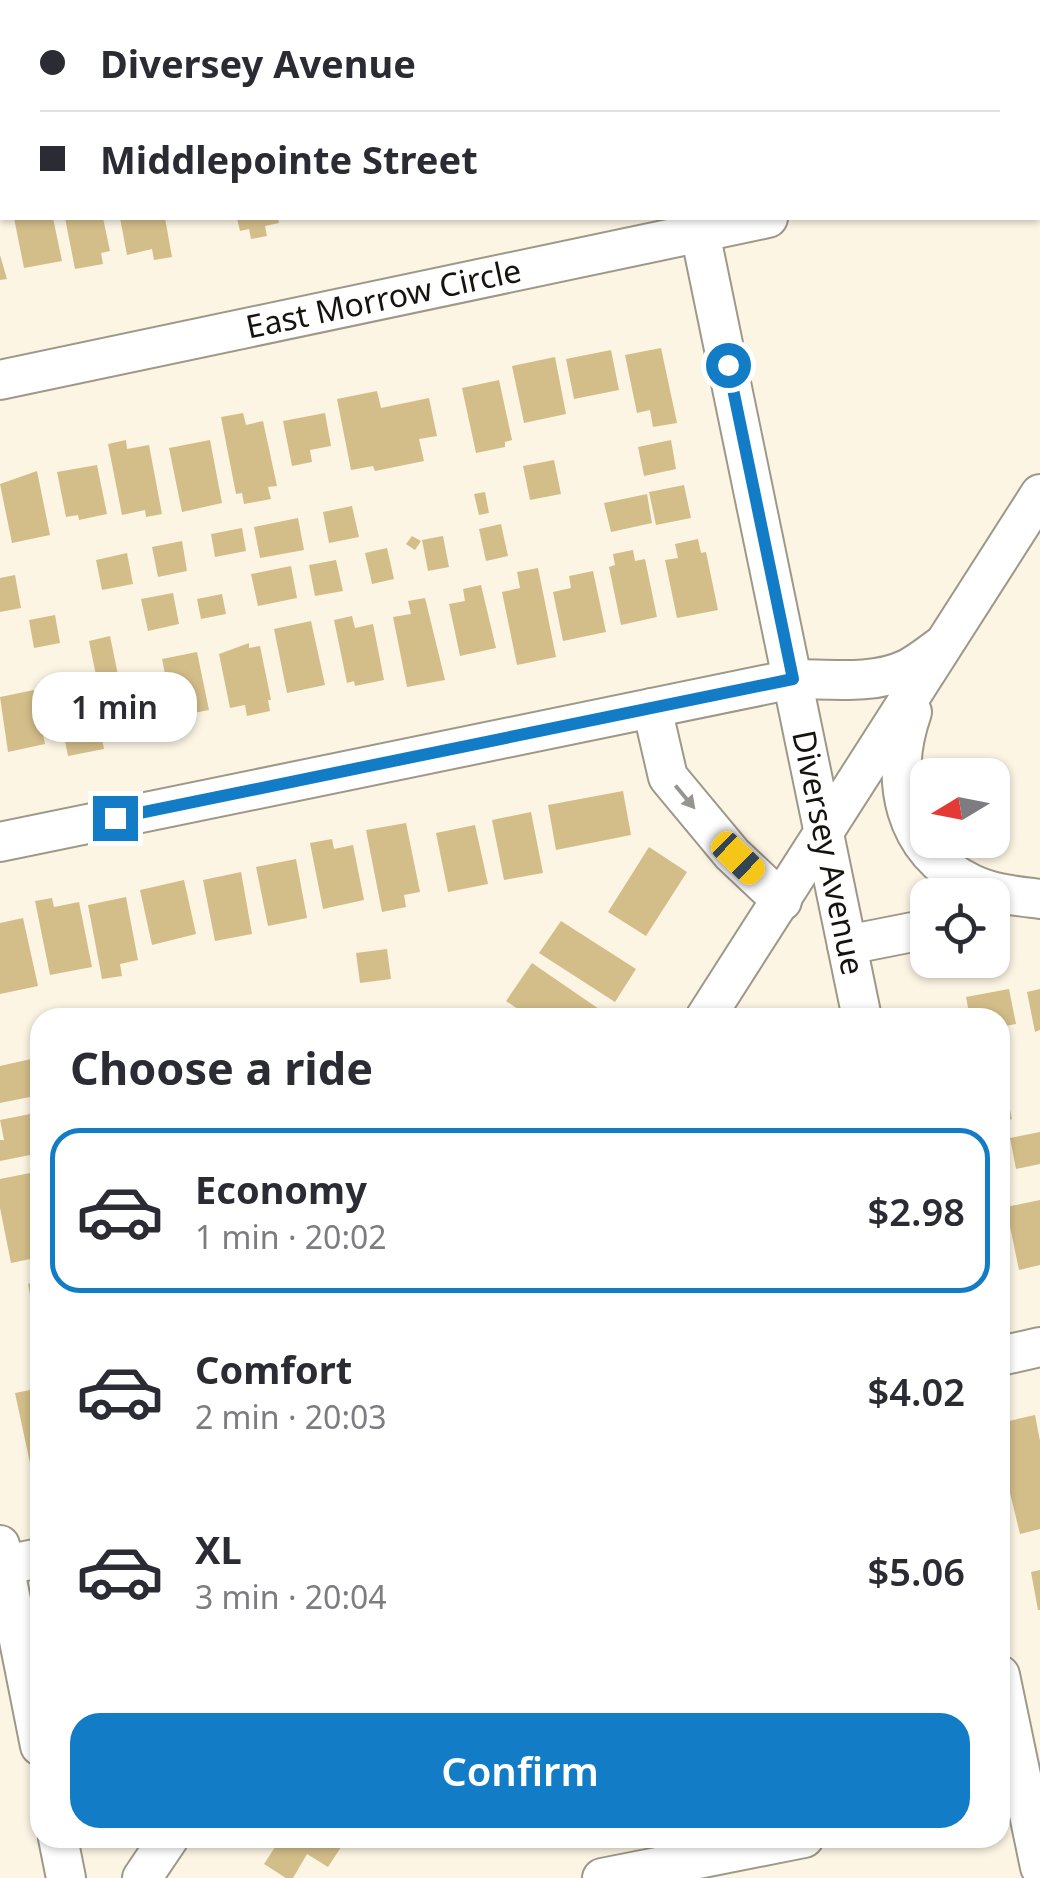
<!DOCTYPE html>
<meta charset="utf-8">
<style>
body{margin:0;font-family:"Noto Sans",sans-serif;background:#f2f2f3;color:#2b2b33;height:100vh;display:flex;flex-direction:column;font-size:38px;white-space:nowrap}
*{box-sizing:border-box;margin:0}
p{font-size:32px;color:#7c7c81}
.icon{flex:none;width:55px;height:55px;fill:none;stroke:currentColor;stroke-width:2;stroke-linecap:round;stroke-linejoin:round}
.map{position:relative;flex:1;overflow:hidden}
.drawer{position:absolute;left:30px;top:1008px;width:980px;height:840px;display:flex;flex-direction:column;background:#fff;border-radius:30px;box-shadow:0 2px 8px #0004}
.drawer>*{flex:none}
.hud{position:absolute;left:0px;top:0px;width:1040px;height:220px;box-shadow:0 2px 8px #0004;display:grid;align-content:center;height:220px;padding:0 40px;background:#fff}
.needle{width:65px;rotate:260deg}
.buttons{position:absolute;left:910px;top:758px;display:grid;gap:20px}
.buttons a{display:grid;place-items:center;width:100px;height:100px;border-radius:20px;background:#fff;box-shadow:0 2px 8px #0004;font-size:50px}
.end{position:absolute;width:45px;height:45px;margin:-22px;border:12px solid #137cc6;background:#fff;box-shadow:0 0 0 5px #fff}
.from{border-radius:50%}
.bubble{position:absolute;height:70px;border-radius:30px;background:#fff;box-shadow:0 2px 8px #0004;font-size:32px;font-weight:600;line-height:70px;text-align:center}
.car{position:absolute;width:30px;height:60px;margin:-30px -15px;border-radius:12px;box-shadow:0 0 8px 2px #0007;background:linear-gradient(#f5c518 24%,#345 0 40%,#f5c518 0 76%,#345 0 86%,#f5c518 0)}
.hud b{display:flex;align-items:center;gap:35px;height:95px;font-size:38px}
.hud b+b{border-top:2px solid #e1e1e2}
.hud i{width:25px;height:25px;background:#2b2b33}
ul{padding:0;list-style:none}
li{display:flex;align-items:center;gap:30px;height:165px;margin:0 20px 15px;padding:0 20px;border:5px solid transparent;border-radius:30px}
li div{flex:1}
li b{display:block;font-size:38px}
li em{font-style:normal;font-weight:600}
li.current{border-color:#137cc6}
li>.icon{width:90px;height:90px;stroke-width:1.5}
h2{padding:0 40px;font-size:45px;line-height:120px}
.cta{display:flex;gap:20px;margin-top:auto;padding:20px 40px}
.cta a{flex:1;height:115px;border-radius:30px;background:#137cc6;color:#fff;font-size:40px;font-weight:600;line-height:115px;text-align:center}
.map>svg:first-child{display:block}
</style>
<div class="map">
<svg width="1040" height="1878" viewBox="0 0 1040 1878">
<rect width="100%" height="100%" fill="#fcf5e4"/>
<path fill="#d3be8a" d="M14,218H53L62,261L24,268Z
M65,218H103L110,251L101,253L103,264L75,269Z
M120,218H165L172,257L154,260L152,249L127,255Z
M237,218H278L279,223L265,226L267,236L251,239L249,229L240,231Z
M0,255L7,279L0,280Z
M661,348L677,423L653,427L650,410L637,413L625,355Z
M611,350L619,390L574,399L566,359Z
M555,357L566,414L524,423L512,366Z
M499,380L512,440L505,442V447L476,453L462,388Z
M377,391L381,408L429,398L437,436L419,439L424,461L375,471L373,466L351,470L337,399Z
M243,413L246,425L263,421L277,486L268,487L271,499L244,504L242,493L236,494L221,417Z
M325,413L331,446L310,450L312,462L292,466L283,421Z
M126,440L127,449L149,445L162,514L146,517L145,510L122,515L108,444Z
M210,440L222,503L182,512L169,448Z
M671,440L676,469L644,476L638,447Z
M554,460L561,494L530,500L523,466Z
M97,465L107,514L79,520L78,515L66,517L57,472Z
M37,471L50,535L12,543L0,484Z
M684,485L691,518L656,525L649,492Z
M485,492L489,513L479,515L474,494Z
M647,494L652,523L611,532L604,503Z
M352,506L359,537L329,543L323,512Z
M298,518L304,550L260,558L254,527Z
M501,524L508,556L486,561L479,529Z
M242,528L246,551L215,557L211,534Z
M412,536L421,541L415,550L406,544Z
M443,536L449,567L428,571L422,540Z
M698,539L701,553L706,552L718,610L677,618L665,560L678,558L675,544Z
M182,541L187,571L158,577L152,547Z
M387,548L394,579L372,584L365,553Z
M633,550L635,561L645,559L657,617L621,625L609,567L615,565L613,554Z
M127,553L133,584L102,590L96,560Z
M336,560L343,591L315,596L309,565Z
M291,566L297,598L258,606L251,574Z
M538,568L556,657L517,665L502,592L520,588L517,572Z
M593,571L606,632L563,641L553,592L571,588L569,576Z
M15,575L21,608L0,612V578Z
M481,585L496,648L460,656L449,604L465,601L463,589Z
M173,593L179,624L148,631L141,599Z
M222,594L226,614L201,619L197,599Z
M425,598L445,680L407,687L393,617L411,614L408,601Z
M55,615L60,643L34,648L29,620Z
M352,616L355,628L373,624L384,680L355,686L354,681L347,683L334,620Z
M311,621L325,685L287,693L274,629Z
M110,636L118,675L97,680L89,641Z
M249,643V648L260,646L271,700H268L270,711L247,716L245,705L230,708L219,654Z
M197,652L209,710L174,717L162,659Z
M148,677L157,722L120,730L113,696L132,692L129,681Z
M91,684L104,749L68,756L55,691Z
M34,690L45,744L8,752L0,697Z
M623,791L631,835L556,850L548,805Z
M531,812L543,873L504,880L492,820Z
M406,823L420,892L404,895L406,907L382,912L366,830Z
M475,825L488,884L448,892L436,833Z
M332,839L334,849L353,845L364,900L323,909L310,843Z
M649,847L687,872L646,936L608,912Z
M296,859L307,918L268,926L256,867Z
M241,872L252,934L215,941L203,880Z
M184,880L196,934L152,945L140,890Z
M126,897L138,960L120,964L122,976L102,979L88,905Z
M52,898L54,907L79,902L92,967L50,975L35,901Z
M23,918L38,986L0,994V923Z
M561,921L636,969L615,1002L539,953Z
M387,949L391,979L360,983L356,953Z
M532,963L599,1009L594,1018H531L506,1001Z
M1009,989L1016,1024L1000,1027V1018H970L966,997Z
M1040,989V1030L1035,1032L1027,992Z
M954,1008L956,1018H920V1016Z
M40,1057V1095L0,1103V1066Z
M1006,1092L1012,1119L1000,1122V1093Z
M40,1112V1153L0,1161V1140H4L0,1120Z
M1040,1132V1164L1016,1169L1010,1138Z
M40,1171V1257L11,1263L0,1208V1179Z
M1040,1200V1265L1019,1270L1006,1207Z
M1002,1245L1008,1274L1000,1275V1246Z
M40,1281V1323L36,1324L28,1284Z
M40,1388V1475L33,1477L15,1393Z
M1035,1415L1040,1441V1529L1020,1534L1000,1452V1423Z
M1040,1570V1610H1038L1031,1572Z
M281,1838H347L328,1867L307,1854L293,1878H286L264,1864Z"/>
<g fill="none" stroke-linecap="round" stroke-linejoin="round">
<g stroke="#9e9889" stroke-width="42">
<g id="minor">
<path d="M651,0V2"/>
<path d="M1038,162L1040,161"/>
<path id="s1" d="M697,218L862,1018"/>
<path id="s2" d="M0,380L768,218"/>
<path d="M652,708L668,777L732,854L782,901"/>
<path d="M912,712C889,778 902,852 972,884C993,894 1017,896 1040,899"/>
<path d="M0,842L793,679C829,679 874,685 907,669C919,663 930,654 941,646"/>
<path d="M847,945L928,929"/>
<path d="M705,1018L1040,494"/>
<path d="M1000,1356L1040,1347"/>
<path d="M0,1545L40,1746"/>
<path d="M0,1566L40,1558"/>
<path d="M1000,1675L1040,1867"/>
<path d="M58,1838L66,1878"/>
<path d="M142,1878L169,1838"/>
<path d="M602,1878L804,1838"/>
</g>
</g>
<use href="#minor" stroke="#fff" stroke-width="38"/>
</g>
<defs><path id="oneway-solid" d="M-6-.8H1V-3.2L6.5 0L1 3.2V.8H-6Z" transform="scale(2.5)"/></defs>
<use fill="#969592" href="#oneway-solid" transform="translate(685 797) rotate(50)"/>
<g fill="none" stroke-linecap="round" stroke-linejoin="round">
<path stroke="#137cc6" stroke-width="12" d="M115,818L793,679L728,365"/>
</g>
<g text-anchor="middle" stroke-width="8" stroke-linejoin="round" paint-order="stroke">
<g font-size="32" fill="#15130d" stroke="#fcf5e4">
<text dy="11" stroke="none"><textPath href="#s2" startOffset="392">East Morrow Circle</textPath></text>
<text dy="11" stroke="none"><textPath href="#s1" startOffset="648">Diversey Avenue</textPath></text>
</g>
</g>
</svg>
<div class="buttons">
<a><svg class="needle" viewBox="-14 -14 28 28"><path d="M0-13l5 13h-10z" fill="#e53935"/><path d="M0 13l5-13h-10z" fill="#7c7c81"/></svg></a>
<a><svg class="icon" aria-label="locate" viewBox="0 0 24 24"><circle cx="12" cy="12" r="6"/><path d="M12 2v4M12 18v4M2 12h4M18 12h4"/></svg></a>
</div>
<i class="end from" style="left:728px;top:365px"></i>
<i class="end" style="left:115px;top:818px"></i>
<div class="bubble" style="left:32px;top:672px;width:165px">1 min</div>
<i class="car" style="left:738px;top:858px;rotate:134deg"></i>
<div class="hud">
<b><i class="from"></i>Diversey Avenue</b>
<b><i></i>Middlepointe Street</b>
</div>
<section class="drawer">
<h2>Choose a ride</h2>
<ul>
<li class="current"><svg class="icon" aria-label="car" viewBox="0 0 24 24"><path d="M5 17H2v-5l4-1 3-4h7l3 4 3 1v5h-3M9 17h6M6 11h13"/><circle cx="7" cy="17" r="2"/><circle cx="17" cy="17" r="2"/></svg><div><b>Economy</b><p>1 min · 20:02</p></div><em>$2.98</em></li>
<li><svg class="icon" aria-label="car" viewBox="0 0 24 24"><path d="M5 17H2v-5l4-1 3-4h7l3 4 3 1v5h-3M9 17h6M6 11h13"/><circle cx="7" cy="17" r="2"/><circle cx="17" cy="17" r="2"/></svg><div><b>Comfort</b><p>2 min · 20:03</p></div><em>$4.02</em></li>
<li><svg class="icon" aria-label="car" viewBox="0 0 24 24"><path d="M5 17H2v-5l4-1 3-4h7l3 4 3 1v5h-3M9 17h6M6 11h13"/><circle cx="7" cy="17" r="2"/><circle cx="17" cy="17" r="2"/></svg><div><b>XL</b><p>3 min · 20:04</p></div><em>$5.06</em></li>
</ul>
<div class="cta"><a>Confirm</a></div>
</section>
</div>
